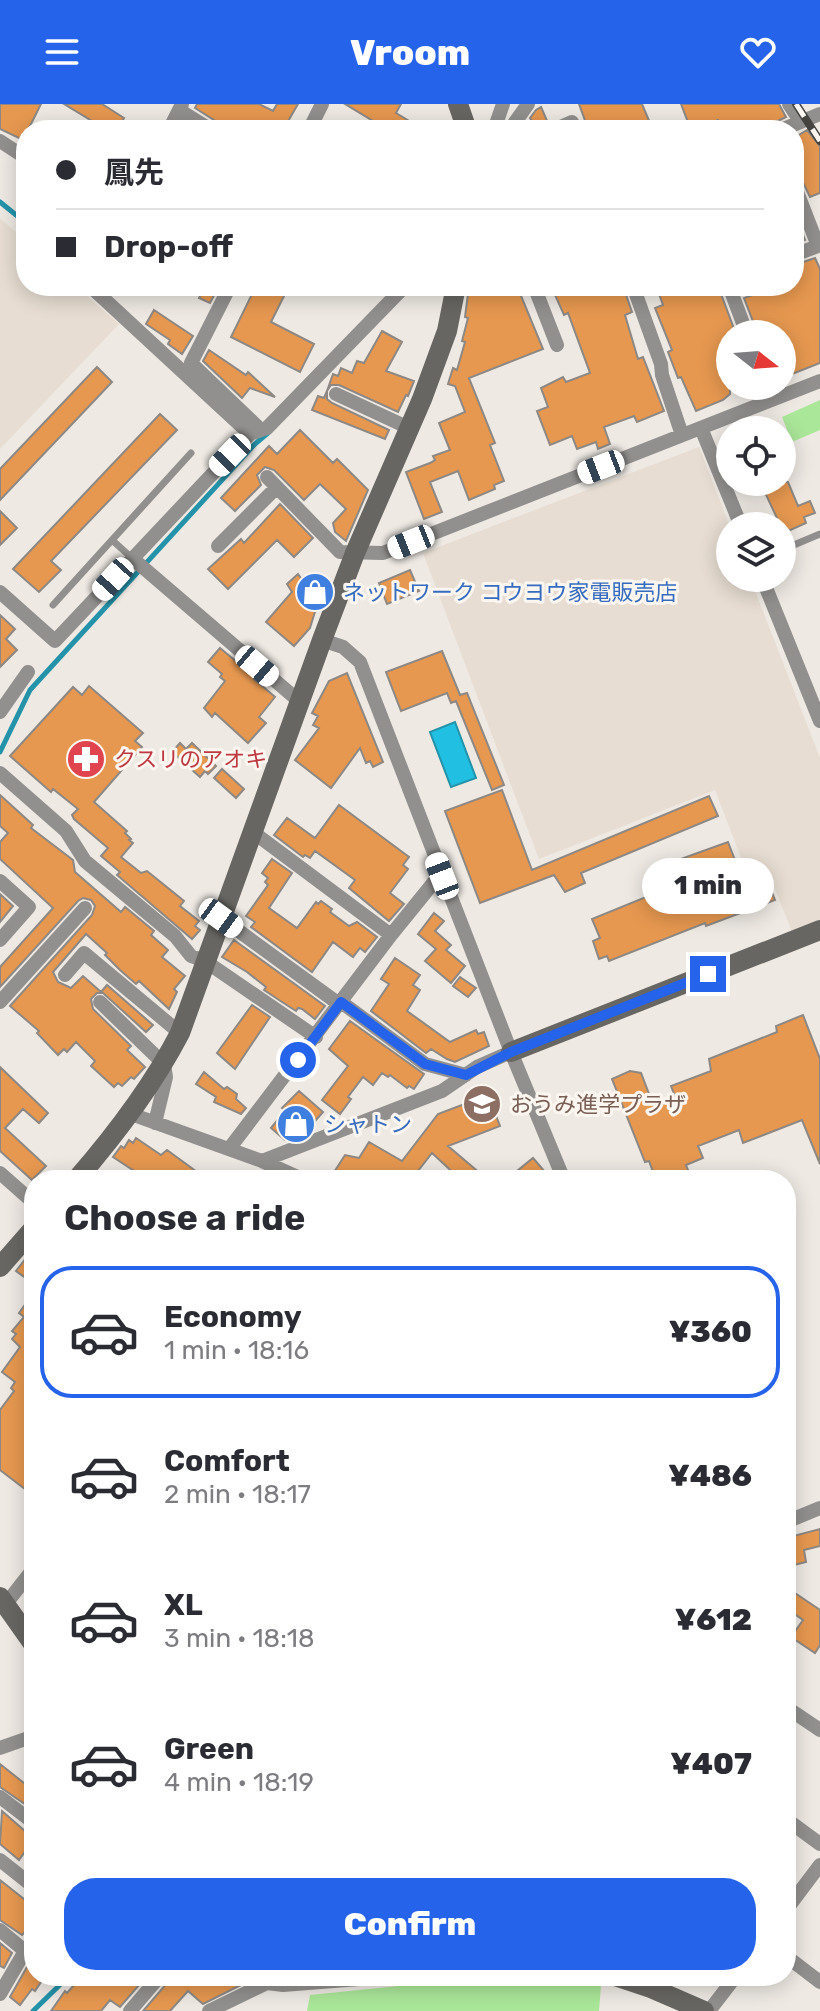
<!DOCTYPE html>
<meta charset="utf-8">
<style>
body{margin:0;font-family:Rubik,"Noto Sans JP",sans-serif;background:#f7f7f7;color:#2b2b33;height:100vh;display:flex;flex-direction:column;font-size:30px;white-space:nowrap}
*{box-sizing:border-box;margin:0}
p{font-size:26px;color:#7c7c81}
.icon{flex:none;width:44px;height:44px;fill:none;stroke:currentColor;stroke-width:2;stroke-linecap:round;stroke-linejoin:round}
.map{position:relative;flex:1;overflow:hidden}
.sheet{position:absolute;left:24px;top:1066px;width:772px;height:816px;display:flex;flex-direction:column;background:#fff;border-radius:32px;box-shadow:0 4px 20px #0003}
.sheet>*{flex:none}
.hud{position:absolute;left:16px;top:16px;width:788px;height:176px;border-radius:32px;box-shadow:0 4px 20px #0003;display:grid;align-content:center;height:176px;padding:0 40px;background:#fff}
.needle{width:52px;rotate:107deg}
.buttons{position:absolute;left:716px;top:216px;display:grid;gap:16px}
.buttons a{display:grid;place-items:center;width:80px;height:80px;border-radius:50%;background:#fff;box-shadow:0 4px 20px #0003;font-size:40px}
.end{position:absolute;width:36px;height:36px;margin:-18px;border:10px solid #2563eb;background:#fff;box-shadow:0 0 0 4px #fff}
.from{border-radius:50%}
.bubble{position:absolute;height:56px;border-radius:28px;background:#fff;box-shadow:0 4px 20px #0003;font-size:26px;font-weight:800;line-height:56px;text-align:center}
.car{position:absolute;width:24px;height:48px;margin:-24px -12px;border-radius:10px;box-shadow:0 0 6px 2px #0007;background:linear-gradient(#fff 24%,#345 0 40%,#fff 0 76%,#345 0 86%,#fff 0)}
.hud b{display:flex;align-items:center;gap:28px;height:76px;font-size:30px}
.hud b+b{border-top:2px solid #e1e1e2}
.hud i{width:20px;height:20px;background:#2b2b33}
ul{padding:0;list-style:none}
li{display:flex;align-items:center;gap:24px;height:132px;margin:0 16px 12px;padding:0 24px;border:4px solid transparent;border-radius:32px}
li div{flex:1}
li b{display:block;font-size:30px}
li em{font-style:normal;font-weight:800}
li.active{border-color:#2563eb}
li>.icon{width:72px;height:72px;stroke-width:1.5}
h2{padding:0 40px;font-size:36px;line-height:96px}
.action{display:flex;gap:16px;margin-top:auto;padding:16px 40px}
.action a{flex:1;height:92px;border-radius:32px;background:#2563eb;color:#fff;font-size:32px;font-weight:800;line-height:92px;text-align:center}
header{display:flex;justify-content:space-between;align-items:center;height:104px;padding:0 40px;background:#2563eb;color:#fff;font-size:36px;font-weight:800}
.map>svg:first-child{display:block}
</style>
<header><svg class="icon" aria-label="menu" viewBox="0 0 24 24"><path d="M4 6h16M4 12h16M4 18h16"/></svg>Vroom<svg class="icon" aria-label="heart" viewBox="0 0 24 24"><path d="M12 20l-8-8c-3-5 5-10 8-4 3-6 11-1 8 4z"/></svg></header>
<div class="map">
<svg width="820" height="1907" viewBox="0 0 820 1907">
<rect width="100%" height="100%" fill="#eee9e3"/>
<path fill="#e7ddd2" d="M0,114L26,137V182H76L119,220L0,345Z
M699,343L730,423V474H750L820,654V817L792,828L767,765L747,769L715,686L539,755L423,449Z"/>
<path fill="#abe799" d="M820,296V326L792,338L782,313Z
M496,1872H559L601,1882L599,1907H307L310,1891Z"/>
<path fill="#21c0e2" stroke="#2493aa" stroke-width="2" d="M455,618L476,674L451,683L430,628Z"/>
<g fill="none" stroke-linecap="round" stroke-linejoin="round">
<path stroke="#2493aa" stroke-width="5" d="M0,98L26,119
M0,648L30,586L255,340L269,328
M33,1907L69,1872"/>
</g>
<path fill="#e69850" stroke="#8d8883" stroke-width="2" d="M0,0H41L23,36L0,25Z
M64,0H102L124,14L117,26H107Z
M197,0H259L273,7L277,0H298L283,26H221L217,18L195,4Z
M345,0H401L396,9L424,26H388Z
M579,0H642L653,26H595L593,20L587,22Z
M681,0H779L786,13L759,26H722L718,16L691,26Z
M541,3L548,19L545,23L538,26H522L532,17L530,14L536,6Z
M807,26L820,42V89L810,93L794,60V34Z
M794,108L805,136L794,140Z
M815,154L820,165V259L782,274V230H762L758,218L754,220L744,194L764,187L762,182H794V161Z
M205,182H219L210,199L199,194Z
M256,182H289L271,218L314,240L300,268L231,233Z
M469,182H517L543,245L469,274L495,339L490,341L504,377L494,381L495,385L469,396L458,367L430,378L442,408L424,415L406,368L430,359L435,356L433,352L450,346L439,319L465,308L455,282L448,280L453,264L457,266L465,238L462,237L468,214L465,213Z
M551,182H623L632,208L625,211L638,255L643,253L664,307L637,318L634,312L604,323L610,340L598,345L596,338L577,345L572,332L550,341L537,307L548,303L541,284L563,273L566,278L590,269L568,209L564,211Z
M656,182H718L736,230H730V290L723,296L696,307L681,273L678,274L668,248L672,246L655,204L663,201Z
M154,206L193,232L182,250L168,240L170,236L146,220Z
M382,227L402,238L386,267L414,277L408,292L406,291L398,308L339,281H331L327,287L333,270L338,272L341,264L352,269L357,257L364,259Z
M209,246L246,271L248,268L275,293L250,284L242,294L203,257Z
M97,263L112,278L0,396V365Z
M327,287V295L332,299L389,326L385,335L312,306L318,292L324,294Z
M160,310L177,326L51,457L61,466L39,488L13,465Z
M300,326L333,359L337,355L368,386L346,437L335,428L333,419L346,405L320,380L304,396L274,366L265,363L257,371L261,381L235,407L221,394L269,342L277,350Z
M760,378H788L798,402L810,397L815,409L804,413L806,419L784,429Z
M280,400L313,434L294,453L277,436L228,485L208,465L241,435L244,439Z
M0,407L17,424L0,441Z
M410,466L419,487L387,500L379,479Z
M298,470L318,498L310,524L294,542L266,518L292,488L287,480Z
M0,511L15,525L6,535L17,546L0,563Z
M220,544L255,573L254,575L275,593L259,613L266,619L248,639L215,609L212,613L204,604L225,577L220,573L222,570L208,558Z
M442,547L460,591L467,589L504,681L492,686L456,597L451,599L447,589L401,607L386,568Z
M347,569L383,658L373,663L370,657L366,659L360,644L331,684L295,656L319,624L313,621L318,612L312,609L329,577Z
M89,582L143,629L135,637L142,643L94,698L127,727L125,729L131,735L129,736L133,739L121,753L141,769L147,767L184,797L180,802L199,817L195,822L200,826L192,835L117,771L120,768L101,752L108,744L74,715L72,711L78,705L53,685L51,688L10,652L73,583L82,591Z
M180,639L186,645L192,639L216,662L208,670L205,667L200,673L172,648Z
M222,665L244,685L236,694L214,674Z
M502,686L532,766L709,692L718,712L581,769L585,779L565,788L554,771L480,799L445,707Z
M0,691L33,721L31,724L73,756L75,768L121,808L125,803L154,827L151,831L168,846L162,853L185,872L174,885L177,888L169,905L139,877L136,880L120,866L105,851L107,849L86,830L53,868L58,878L71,884L83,872L101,888L107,881L153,921L146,928L103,889H97L91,895L93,905L131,942L127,946L145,963L134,975L131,973L122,982L118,979L114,983L91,962L95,957L76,938L67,948L64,945L58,951L37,929L39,927L10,902L92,811L95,802L91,796L83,794L78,797L0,883V863L53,804L0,755V738L8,729L0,722Z
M339,701L409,753L403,761L408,765L390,789L404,800L389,817L349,784L355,776L315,747L310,754L305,751L303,753L274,731L287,714L315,734Z
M728,738L743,777L764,769L775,796L706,822L705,819L609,857L607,852L599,855L593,837L600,834L592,815L683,778L675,757Z
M272,755L292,769L269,804L297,824L316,798L318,800L321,797L332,805L330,808L349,822L357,818L377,833L365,848L360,844L353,853L333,838L312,868L251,823L255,818L246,812L268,781L265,778L268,774L262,769Z
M0,790L13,802L0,818Z
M434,809L444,817L435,827L451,841L446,846L465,862L451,879L425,857L436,845L418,830Z
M234,836L325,902L315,915L302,905L298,904L296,907L282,898L264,886L266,883L247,868L222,853Z
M395,854L420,871L413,881L420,886L407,907L450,938L476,926L478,930L484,928L489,942L455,958L447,955L431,945L426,949L371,907L389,880L381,875Z
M460,873L476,884L468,893L453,882Z
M252,901L270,913L235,965L217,949Z
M803,911L820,955V1060L802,1016L743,1039L739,1026L698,1042L703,1054L686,1061L692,1076H656L649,1057L645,1058L612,975L630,967L641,969L654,1003L676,995L671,982L711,967L709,955L777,928L776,922Z
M350,917L424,970L414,985L409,982L407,984L390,971L388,973L382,969L373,981L363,973L348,993L351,995L340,1010L322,996L348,962L329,945Z
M0,963L48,1009L39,1019L23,1005L5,1024L46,1062L32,1076L0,1047Z
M204,968L224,985L227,983L237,990L236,995L246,1004L241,1010L214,998L216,993L196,980Z
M299,987L323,1008L308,1025L301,1018L285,1036L271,1024L285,1007L282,1004Z
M488,991L500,1022L448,1042L488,1076H461L432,1049L411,1076H329L345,1051L359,1054L369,1038L402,1057L438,1010Z
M136,1034L161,1051L167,1046L208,1076H148L113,1053L121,1042L124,1044L129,1036L133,1039Z
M533,1054L546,1069L537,1076H506Z
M34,1144V1180L16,1167Z
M34,1188V1240L29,1246L34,1250V1392L0,1366V1306L14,1287L11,1284L15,1278L2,1268L20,1243L12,1235L16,1230L12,1227L24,1213L19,1209Z
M820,1425V1442L804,1446L806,1458L786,1463V1434Z
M786,1483L820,1506V1541L815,1549L791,1533L803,1516L786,1504Z
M0,1660L34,1687L32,1705L0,1683Z
M2,1707L34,1735L19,1756L0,1740Z
M0,1776L34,1803V1819L22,1831L0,1816Z
M0,1839L12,1849L4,1864L0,1862Z
M31,1856L34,1859V1872H45L35,1887L32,1885L20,1901L10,1893Z
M82,1872H147L120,1903L110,1896L101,1907H51L65,1887L67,1889Z
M170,1872H236L243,1880L203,1900L188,1887L170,1907H143L168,1878Z"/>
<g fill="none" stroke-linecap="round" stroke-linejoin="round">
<path stroke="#91908e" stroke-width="7" d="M112,436L132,454
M782,446L820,430
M53,501L191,349"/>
<path stroke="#91908e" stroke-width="14" d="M789,0L801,18
M179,6L211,26
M511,24L528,0
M169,26L182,0
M309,26L322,0
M494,26L503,0
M554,26L572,18L575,26
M781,26L820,10
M0,37L26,54
M794,80L818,142L794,151
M90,182L250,330L267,324L405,182
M230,182L191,259L261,326
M534,182L557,241
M633,182L661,260L662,271L682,331
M729,182L747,230
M336,290L409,324
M701,324L741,422
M267,373L340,448L383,449L820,277
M218,442L277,383
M132,454L300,598
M762,474L820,617
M0,488L55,537L250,330
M322,536L343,543L360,558L511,948L564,1076
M0,608L28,568
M0,669L66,727L85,757L175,832L191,852L205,857L316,933
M253,728L391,831
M0,777L29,803L0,836
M221,814L339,900
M65,871L84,849L180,929
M0,898L85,804
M100,898L164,960L166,973L155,1019
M341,898L425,960L466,971
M131,1010L262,1057L304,1076
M229,1045L391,831L434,778L442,772
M262,1057L442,987L477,963L511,948
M0,1069L34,1099
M786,1418L820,1404
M5,1501L34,1464
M786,1603L820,1626
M0,1644L34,1632
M0,1693L34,1719
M786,1715L820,1740
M0,1756L34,1783
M786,1806L820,1761
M0,1826L25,1847L34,1836
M786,1852L820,1878
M257,1872L267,1879L283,1881L397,1872
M0,1890L25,1847
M130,1907L160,1872
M209,1907L267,1879
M709,1907L736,1872"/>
<path stroke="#686662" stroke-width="20" d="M458,0L467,26
M511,948L820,826
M76,1076C116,1030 152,983 180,929L322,536L355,449L422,295L447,227L456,182
M0,1163L34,1124
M0,1493L34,1541
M615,1872L651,1884L704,1907"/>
<g stroke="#464441" stroke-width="8">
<path id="rail" d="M796,0L820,37"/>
</g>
<use href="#rail" stroke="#fbf6f0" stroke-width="5" stroke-dasharray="15" stroke-linecap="butt"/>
</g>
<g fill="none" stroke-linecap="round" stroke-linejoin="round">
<path stroke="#2563eb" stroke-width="10" d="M298,956L341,898L425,960L466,971L511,948L708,870"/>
</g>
<defs>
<g id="shop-disc" transform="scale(2)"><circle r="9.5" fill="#3f7fe0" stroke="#fbf6f0"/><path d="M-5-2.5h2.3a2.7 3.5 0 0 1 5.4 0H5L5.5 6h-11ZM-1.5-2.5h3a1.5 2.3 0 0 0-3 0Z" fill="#fff"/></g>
<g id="pharmacy-disc" transform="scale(2)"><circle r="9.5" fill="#e0444e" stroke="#fbf6f0"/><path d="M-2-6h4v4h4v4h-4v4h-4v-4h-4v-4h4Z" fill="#fff"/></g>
<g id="school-disc" transform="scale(2)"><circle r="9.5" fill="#8d6e63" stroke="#fbf6f0"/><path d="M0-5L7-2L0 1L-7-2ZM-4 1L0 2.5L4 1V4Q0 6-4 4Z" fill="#fff"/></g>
</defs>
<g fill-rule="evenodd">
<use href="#shop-disc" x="315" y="488"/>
<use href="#pharmacy-disc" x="86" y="655"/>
<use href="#school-disc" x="482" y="1000"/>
<use href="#shop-disc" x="296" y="1020"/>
</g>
<g text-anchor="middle" stroke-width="6" stroke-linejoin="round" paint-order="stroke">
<g font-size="22" fill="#366cbe" stroke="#fbf6f0" text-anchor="start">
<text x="343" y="496">ネットワーク コウヨウ家電販売店</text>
<text x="324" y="1028">シャトン</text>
</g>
<g font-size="22" fill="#be3a42" stroke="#fbf6f0" text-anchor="start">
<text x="114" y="663">クスリのアオキ</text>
</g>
<g font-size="22" fill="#785e54" stroke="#fbf6f0" text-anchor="start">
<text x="510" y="1008">おうみ進学プラザ</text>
</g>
</g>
</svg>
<div class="buttons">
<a><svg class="needle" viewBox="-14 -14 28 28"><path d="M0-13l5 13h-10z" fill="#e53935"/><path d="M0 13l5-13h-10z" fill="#7c7c81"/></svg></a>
<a><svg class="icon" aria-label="locate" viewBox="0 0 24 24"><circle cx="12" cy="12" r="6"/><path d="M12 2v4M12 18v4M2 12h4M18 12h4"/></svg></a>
<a><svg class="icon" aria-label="layers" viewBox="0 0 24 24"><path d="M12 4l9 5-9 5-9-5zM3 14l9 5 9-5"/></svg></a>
</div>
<i class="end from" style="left:298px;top:956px"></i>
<i class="end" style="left:708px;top:870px"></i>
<div class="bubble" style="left:642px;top:754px;width:132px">1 min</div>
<i class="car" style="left:230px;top:351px;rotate:224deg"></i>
<i class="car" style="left:601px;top:363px;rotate:249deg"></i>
<i class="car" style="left:411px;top:438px;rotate:248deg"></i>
<i class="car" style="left:113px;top:475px;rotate:222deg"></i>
<i class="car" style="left:257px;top:562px;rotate:130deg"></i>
<i class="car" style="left:442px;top:772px;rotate:339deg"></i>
<i class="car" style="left:221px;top:814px;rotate:126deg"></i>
<div class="hud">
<b><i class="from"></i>鳳先</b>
<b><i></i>Drop-off</b>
</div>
<section class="sheet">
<h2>Choose a ride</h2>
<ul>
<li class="active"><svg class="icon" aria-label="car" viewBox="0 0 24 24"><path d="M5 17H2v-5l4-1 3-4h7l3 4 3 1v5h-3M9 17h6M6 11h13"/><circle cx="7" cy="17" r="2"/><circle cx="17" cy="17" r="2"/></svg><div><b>Economy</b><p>1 min · 18:16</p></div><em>¥360</em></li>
<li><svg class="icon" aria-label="car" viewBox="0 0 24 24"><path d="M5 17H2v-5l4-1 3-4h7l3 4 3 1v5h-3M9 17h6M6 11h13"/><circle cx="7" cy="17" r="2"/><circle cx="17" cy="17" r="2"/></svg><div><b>Comfort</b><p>2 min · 18:17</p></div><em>¥486</em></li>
<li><svg class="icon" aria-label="car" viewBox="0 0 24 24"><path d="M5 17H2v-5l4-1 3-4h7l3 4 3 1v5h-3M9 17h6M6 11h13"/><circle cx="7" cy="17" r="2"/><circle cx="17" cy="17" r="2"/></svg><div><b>XL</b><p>3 min · 18:18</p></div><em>¥612</em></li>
<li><svg class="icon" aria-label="car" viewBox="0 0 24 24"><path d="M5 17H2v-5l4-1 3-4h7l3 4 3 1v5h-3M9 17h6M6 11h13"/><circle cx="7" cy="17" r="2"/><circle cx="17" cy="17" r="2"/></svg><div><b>Green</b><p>4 min · 18:19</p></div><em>¥407</em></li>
</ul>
<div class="action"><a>Confirm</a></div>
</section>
</div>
